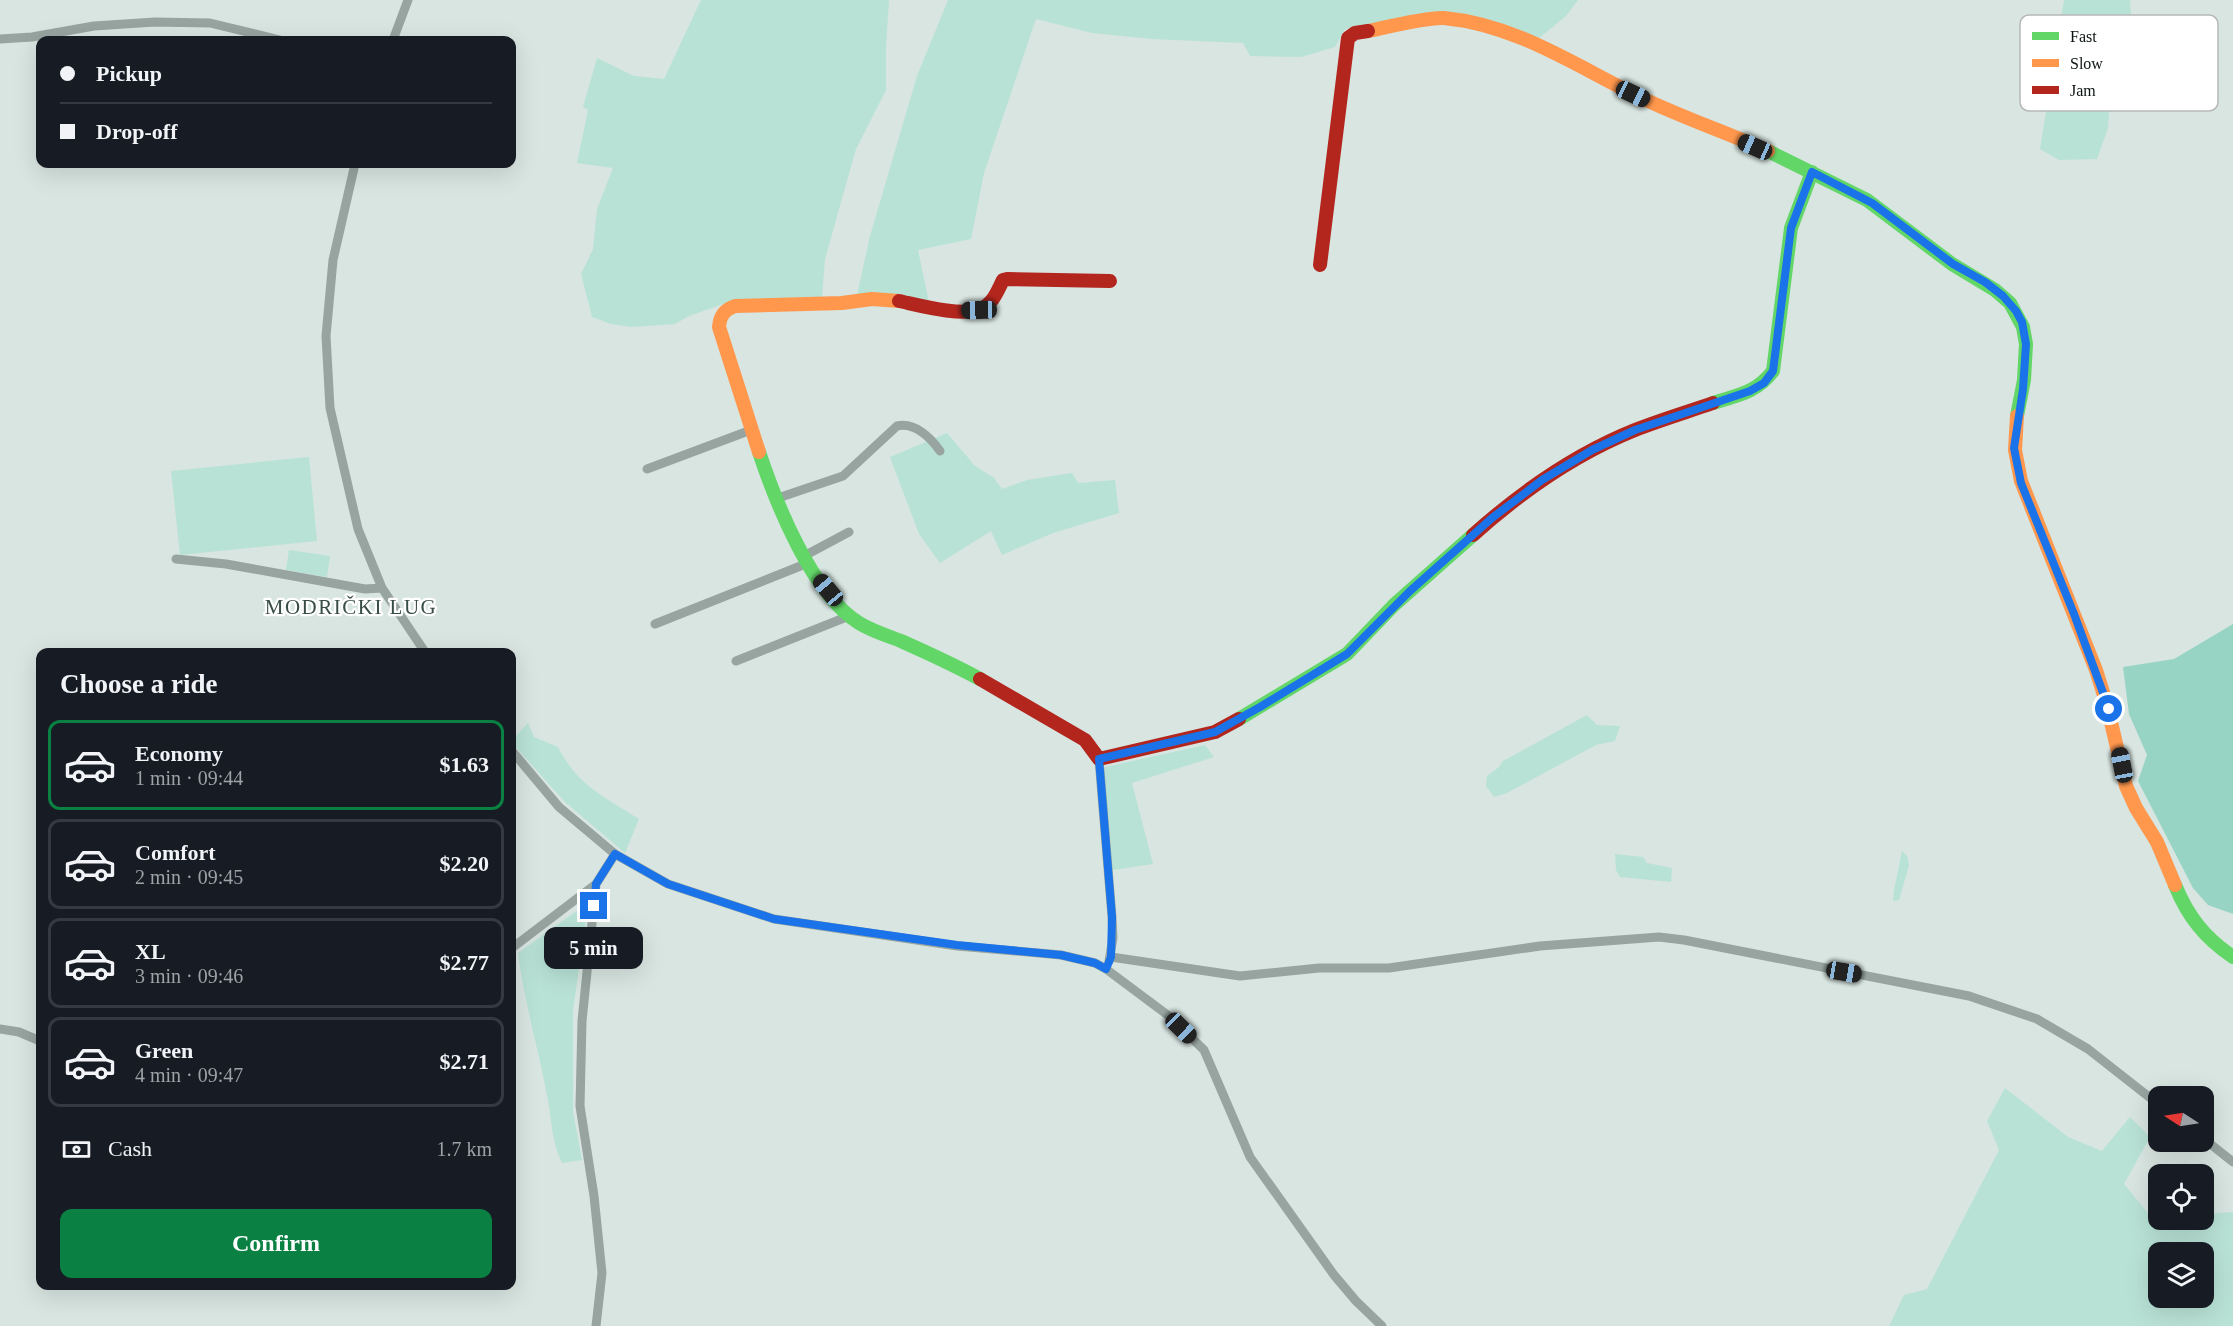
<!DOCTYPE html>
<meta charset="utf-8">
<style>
body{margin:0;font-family:Georgia,serif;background:#242831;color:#f1f3f6;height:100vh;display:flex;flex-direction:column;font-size:22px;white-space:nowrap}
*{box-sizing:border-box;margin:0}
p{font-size:20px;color:#9ea1a6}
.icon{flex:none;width:33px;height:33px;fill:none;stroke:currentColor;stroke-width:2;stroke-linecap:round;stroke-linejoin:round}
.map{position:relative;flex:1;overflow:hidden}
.drawer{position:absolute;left:36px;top:648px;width:480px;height:642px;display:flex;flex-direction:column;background:#171b24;border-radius:12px;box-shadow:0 6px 24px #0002}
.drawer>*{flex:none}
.guide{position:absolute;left:36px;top:36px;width:480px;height:132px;border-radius:12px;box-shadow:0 6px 24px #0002;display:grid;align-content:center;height:132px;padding:0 24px;background:#171b24}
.needle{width:39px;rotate:282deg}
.tools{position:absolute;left:2148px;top:1086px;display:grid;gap:12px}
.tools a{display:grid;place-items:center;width:66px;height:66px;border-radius:12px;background:#171b24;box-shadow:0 6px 24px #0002;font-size:30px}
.end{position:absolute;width:27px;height:27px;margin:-14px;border:8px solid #1a73e8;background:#fff;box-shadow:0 0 0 3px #fff}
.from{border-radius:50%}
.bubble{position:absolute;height:42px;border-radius:12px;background:#171b24;box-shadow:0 6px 24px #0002;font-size:20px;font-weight:600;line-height:42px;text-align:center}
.car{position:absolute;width:18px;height:36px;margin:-18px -9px;border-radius:8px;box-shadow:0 0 4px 2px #0007;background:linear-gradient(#222 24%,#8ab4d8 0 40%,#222 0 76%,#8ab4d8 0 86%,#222 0)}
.guide b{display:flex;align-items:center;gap:21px;height:57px;font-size:22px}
.guide b+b{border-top:2px solid #363941}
.guide i{width:15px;height:15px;background:#f1f3f6}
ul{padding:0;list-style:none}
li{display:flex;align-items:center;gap:18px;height:90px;margin:0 12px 9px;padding:0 12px;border:3px solid #363941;border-radius:12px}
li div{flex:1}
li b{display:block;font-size:22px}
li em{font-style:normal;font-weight:600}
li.active{border-color:#0b8043}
li>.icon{width:54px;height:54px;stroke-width:1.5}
h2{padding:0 24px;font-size:27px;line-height:72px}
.pay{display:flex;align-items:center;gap:15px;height:66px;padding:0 24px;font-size:22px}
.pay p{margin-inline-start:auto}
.primary-button{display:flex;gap:12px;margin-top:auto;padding:12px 24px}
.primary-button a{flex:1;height:69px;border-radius:12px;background:#0b8043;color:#fff;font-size:24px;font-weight:600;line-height:69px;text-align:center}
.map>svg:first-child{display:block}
</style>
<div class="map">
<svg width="2233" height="1326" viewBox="0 0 2233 1326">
<rect width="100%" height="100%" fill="#d8e5e1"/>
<path fill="#b9e2d6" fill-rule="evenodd" d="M701,0H889L886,47V90L856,149L825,259L822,297L735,300L689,316L675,324L632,327L611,324L592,317L581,274L593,249L597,209L613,168L577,163L588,110L583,107L597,58L634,76L664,79Z
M948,0H1578L1566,16L1539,38L1487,19L1448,12L1345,29L1335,47L1301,57L1250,56L1243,43L1152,39L1092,33L1036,19L984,173L971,239L918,250L930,307L857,295L870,236L917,76Z
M2064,0H2130L2131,13L2122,51L2112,73L2108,128L2097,159L2059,160L2040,149Z
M947,433L975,466L994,478L1002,489L1027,480L1072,473L1078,483L1115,480L1119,513L1053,533L1002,555L991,531L940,563L919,534L890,457Z
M309,457L317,541L180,555L171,471Z
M289,550L330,556L327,577L286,570Z
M1587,715L1597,725L1620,726L1615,741L1596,745L1507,793L1494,797L1486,786L1487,776L1499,767L1503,761Z
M528,723L534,737L558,747C578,786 603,796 639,819L625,853L565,802L512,743V740Z
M1205,745L1214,757L1132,783L1153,864L1107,871L1103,773L1105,767Z
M1902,851L1907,856L1909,865L1899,900L1893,901L1894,890Z
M1615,854L1643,857L1647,863L1672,868L1671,882L1620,877L1616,870Z
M582,907L587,911L573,1011V1112L582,1160L562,1163C551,1139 552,1120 547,1095C538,1047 524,1001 518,953Z
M2005,1088L2068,1137L2102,1151L2130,1117L2150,1137L2124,1184L2152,1218L2204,1220V1214L2233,1212V1326H1889L1904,1295L1927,1289L1999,1150L1987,1121ZM2158,1252H2204V1298H2158Z"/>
<path fill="#98d4c4" d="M2233,624V914L2208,905L2193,888L2138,781L2147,755L2129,714L2123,667L2174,659Z"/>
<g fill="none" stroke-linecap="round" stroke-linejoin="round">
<path stroke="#97a4a0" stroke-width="9" d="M0,39L32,37L94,26L155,22L210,23L280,40
M393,40L408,0
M355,164L333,260L326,336L330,408L358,529L382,588L425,652
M647,469L751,430
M775,499L843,476L897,426C915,422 931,438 940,451
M804,556L849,532
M176,559L226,564L365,589L382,588
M655,624L808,563
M736,661L849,616
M512,751L559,807L615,854L668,884L774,919L957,946L1061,955L1095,963L1106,969L1169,1016L1204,1050L1250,1157L1334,1275L1356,1301L1382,1326
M1099,759L1112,917L1113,938L1109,961
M512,948L596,884L615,854
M1111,957L1240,976L1319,968H1389L1540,946L1659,937L1684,940L1969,996L2037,1019L2088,1049L2158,1104
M0,1029L19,1032L40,1041
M2204,1139L2233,1162
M596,1326L602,1273L594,1196L580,1106L582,1021L596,884"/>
<path stroke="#63d668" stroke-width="14" d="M1768,151L1867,200L1952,264L1995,290L2010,303L2023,327L2026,344L2024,380L2017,416
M1713,403C1738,395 1756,393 1773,371L1791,228L1812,172
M759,452C776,503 812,594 859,623C872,631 888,636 901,641C928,653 954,665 980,679
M1239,719L1347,654L1394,605L1473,535
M2175,885C2188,917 2205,938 2233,957"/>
<path stroke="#ff974d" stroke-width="14" d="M1368,31C1387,27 1427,17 1444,18C1518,25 1577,67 1642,98C1683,118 1726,132 1768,151
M2017,416L2015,450L2021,481L2096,670L2107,705L2126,786L2136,808L2157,842L2175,885
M759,452L719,327C720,316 724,310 735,306L842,303L872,299L899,301"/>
<path stroke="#b3261e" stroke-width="14" d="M1320,265L1348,38L1355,33L1368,31
M899,301C918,305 962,317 980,309C993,304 997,292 1003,280L1007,279L1110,281
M1473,535C1521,492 1575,454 1635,430C1660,420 1687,412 1713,403
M980,679L1085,740L1099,759L1215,732L1239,719"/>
</g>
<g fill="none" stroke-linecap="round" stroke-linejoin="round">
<path stroke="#1a73e8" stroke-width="8" d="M594,906L596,884L615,854L668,884L774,919L957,945L1061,955L1095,963L1106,969L1111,957L1112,917L1099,759L1215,732L1260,707L1347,654L1410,591L1492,518L1542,480L1592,450L1635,430L1750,391L1764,383L1773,371L1791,228L1812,172L1872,203L1953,264L1985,282L2003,296L2016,311L2022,322L2026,344L2023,389L2014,448L2021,483L2074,614L2109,709"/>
</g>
<g text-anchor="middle" stroke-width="4.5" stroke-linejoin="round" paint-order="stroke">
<g font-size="21" letter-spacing="1.5" fill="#394d47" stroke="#fff">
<text x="351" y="614">MODRIČKI LUG</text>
</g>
</g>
<rect x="2020" y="15" width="198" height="96" rx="9" fill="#fff" stroke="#b6b8b8" stroke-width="1.5"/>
<rect x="2032" y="32" width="27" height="8" fill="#63d668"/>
<rect x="2032" y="59" width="27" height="8" fill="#ff974d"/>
<rect x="2032" y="86" width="27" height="8" fill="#b3261e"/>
<g font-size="16" fill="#0c1412">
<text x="2070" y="42">Fast</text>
<text x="2070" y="69">Slow</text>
<text x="2070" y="96">Jam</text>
</g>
</svg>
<div class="tools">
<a><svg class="needle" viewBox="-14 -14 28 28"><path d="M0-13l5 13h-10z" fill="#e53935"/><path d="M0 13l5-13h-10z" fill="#9ea1a6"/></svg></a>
<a><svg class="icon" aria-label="locate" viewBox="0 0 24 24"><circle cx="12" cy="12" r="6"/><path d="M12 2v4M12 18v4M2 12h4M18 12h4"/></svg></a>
<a><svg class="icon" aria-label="layers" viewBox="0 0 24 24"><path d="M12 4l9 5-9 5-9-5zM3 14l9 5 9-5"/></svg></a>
</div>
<i class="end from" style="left:2109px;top:709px"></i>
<i class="end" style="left:594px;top:906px"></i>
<div class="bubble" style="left:544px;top:927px;width:99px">5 min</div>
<i class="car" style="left:1633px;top:94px;rotate:115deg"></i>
<i class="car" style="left:1755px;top:147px;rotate:294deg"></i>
<i class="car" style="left:979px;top:310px;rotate:269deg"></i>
<i class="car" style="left:828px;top:590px;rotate:320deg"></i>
<i class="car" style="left:2122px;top:765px;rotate:349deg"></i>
<i class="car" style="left:1844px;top:972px;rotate:100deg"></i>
<i class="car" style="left:1181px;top:1028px;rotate:134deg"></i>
<div class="guide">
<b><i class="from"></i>Pickup</b>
<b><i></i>Drop-off</b>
</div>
<section class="drawer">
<h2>Choose a ride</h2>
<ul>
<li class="active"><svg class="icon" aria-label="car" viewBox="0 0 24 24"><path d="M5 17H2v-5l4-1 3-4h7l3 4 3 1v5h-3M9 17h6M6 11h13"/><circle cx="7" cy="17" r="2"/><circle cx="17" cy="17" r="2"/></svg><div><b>Economy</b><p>1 min · 09:44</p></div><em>$1.63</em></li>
<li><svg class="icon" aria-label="car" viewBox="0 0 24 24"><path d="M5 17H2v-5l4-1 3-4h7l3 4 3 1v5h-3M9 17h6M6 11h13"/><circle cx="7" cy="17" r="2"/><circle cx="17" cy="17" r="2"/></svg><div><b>Comfort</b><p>2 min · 09:45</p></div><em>$2.20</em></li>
<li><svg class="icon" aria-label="car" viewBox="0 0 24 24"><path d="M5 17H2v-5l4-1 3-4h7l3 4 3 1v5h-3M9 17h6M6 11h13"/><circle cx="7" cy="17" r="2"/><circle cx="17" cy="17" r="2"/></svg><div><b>XL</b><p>3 min · 09:46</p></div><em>$2.77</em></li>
<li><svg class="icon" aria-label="car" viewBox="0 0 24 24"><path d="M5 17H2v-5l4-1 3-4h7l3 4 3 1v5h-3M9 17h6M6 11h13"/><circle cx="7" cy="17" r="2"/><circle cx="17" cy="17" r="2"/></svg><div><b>Green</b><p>4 min · 09:47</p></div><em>$2.71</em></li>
</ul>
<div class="pay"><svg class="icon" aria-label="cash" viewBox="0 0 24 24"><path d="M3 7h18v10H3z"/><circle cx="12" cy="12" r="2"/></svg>Cash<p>1.7 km</p></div>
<div class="primary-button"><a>Confirm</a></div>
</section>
</div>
